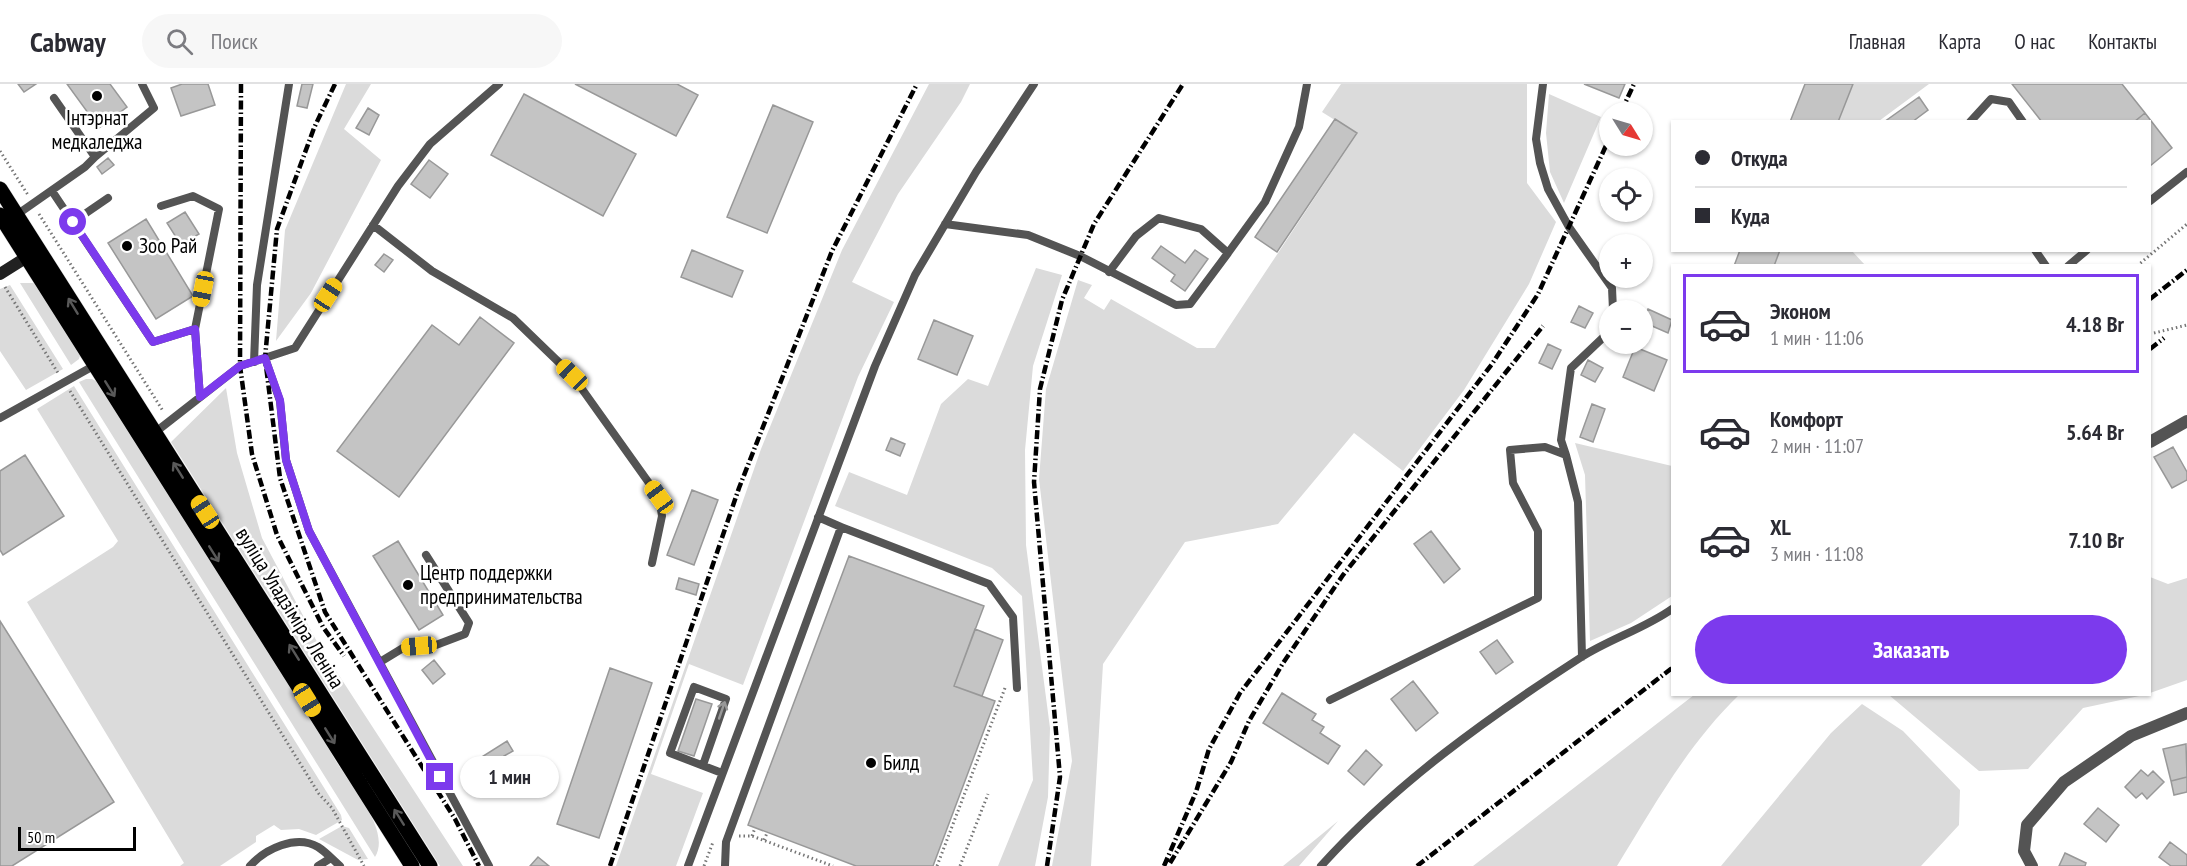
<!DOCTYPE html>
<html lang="ru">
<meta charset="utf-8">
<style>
body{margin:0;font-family:"PT Sans Narrow",sans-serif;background:#f7f7f7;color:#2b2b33;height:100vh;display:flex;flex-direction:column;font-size:22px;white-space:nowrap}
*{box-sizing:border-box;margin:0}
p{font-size:20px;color:#7c7c81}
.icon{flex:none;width:33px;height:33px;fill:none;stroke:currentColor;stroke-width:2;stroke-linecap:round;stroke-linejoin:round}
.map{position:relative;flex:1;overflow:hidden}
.details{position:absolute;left:1671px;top:180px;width:480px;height:432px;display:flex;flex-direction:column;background:#fff;border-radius:0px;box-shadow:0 2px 4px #0004}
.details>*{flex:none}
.banner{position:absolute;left:1671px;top:36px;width:480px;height:132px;border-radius:0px;box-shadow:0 2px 4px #0004;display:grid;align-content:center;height:132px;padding:0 24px;background:#fff}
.needle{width:39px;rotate:127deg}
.buttons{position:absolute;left:1599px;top:18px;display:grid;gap:12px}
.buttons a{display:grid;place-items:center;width:54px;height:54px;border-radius:50%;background:#fff;box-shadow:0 2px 4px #0004;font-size:30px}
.scale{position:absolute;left:18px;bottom:15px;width:118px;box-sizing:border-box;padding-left:6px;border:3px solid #000;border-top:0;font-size:16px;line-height:21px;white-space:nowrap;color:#000;-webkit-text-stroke:4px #fff;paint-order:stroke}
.end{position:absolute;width:27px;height:27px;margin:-14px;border:8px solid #7c3aed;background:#fff;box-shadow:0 0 0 3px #fff}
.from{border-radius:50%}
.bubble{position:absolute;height:42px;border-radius:21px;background:#fff;box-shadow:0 2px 4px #0004;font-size:20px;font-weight:700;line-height:42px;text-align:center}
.car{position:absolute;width:18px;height:36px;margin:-18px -9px;border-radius:8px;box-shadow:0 0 4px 2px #0007;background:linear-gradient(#f5c518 24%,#345 0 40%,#f5c518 0 76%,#345 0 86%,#f5c518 0)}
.banner b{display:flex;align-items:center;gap:21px;height:57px;font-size:22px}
.banner b+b{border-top:2px solid #e1e1e2}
.banner i{width:15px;height:15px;background:#2b2b33}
ul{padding:10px 0 0;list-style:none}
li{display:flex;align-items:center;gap:18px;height:99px;margin:0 12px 9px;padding:0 12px;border:3px solid transparent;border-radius:0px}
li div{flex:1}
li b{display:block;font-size:22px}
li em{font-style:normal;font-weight:700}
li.on{border-color:#7c3aed}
li>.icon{width:54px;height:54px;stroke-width:1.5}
.action{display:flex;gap:12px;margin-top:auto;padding:12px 24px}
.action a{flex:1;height:69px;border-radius:36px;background:#7c3aed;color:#fff;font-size:24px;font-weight:700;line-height:69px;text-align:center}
header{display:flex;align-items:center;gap:36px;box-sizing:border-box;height:84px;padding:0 30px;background:#fff;border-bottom:2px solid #e1e1e2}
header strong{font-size:28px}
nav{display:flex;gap:33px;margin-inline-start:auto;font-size:21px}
.search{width:420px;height:54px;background:#f7f7f7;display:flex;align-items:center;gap:15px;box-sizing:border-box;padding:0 21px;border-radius:33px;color:#7c7c81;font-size:22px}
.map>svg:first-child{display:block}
</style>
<header>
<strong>Cabway</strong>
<div class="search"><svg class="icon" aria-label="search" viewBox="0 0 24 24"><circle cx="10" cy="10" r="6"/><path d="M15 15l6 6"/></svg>Поиск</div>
<nav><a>Главная</a><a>Карта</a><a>О нас</a><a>Контакты</a></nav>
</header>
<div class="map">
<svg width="2187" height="782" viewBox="0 0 2187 782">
<rect width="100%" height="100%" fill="#fff"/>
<path fill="#dbdbdb" d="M346,0H371L344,45L381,76L311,209L276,257L285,146Z
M929,0H970L961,18L898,110L852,198L894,218L858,293L743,601L689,580L651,690L703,709L676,782H616L761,365L842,166Z
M1341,0H1527V99L1556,138L1529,200L1464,306L1403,387L1354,349L1278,440L1185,458L1103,580L1091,782H1052L1072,677L1039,395L1046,305L1078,196L1092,201L1084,214L1104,226L1111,215L1197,264H1215L1357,50L1322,28Z
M1853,0H1929L1879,37L1838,38Z
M1549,10L1601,33L1564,119L1550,88L1546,49Z
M1780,166L1852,167L1865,181L1774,182Z
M1036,184L1062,191L1033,282L1025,366L1026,461L1050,644L1048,713L1035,782H998L1033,696L1022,512L992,484L835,422L849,388L907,411L941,320L968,295L988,302Z
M20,199H33L44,205L81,268L79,275L71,281Z
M10,201L63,285L26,306L0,267V205Z
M86,295H92L101,300L313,633C320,646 326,661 334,674C348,698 392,746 375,773L79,298Z
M74,302L341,731L342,736L316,751L299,745L281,746L274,741L256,752V758L220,782H180L184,779L27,518L113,463L118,457L37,325Z
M226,304L237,369L262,454L316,556L463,782H440L171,358Z
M1575,359L1672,382V512L1631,539L1590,557L1585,391Z
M2150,493L2168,500L2187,494V596L2150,609Z
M1694,611H1739C1688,660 1654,722 1617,782H1473Z
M1889,611H2144L2083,624L2028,685L1979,687Z
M1862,620L1903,647L1960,706L1959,741L1921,782H1721L1831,649Z
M1338,737L1299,782H1283Z
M342,742L349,744L368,775L358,776L319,755Z"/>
<path fill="#c4c4c4" stroke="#989898" stroke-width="1.5" d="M18,0H36L24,8Z
M67,0H110L127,23L99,44Z
M182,0H208L215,21L181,32L171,4Z
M302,0H313L307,24L297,22Z
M575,0H677L698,11L676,52Z
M1584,0H1625L1619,14Z
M1805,0H1853L1838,38H1790Z
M2012,0H2122L2145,29L2134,38H2042Z
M524,10L636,70L603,132L491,71Z
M1919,13L1928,26L1912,38H1884Z
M773,21L813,38L767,149L727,133Z
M368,24L379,31L369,51L356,44Z
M2145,29L2172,64L2150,82V38H2134Z
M1335,35L1357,49L1277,168L1255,153Z
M108,74L114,81L102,90L97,83Z
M429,76L448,90L430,114L411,100Z
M185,128L199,150L181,161L167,139Z
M146,135L193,212L156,235L108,159Z
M1161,162L1185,179L1195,166L1208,175L1185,207L1171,197L1175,191L1152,174Z
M692,166L743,187L732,213L681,193Z
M1740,166H1780L1774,182H1734Z
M384,170L393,176L384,188L375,181Z
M1579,222L1593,229L1585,244L1571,238Z
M1648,225L1672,236L1668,249L1643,238Z
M480,233L514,259L399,413L337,367L432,241L459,261Z
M934,236L973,252L957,291L918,275Z
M1548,260L1561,266L1552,285L1539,279Z
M1635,263L1667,276L1654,307L1623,293Z
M1588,276L1603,284L1595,298L1581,291Z
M1592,320L1605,325L1593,358L1580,353Z
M891,354L905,360L900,372L886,366Z
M2173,363L2187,388V396L2172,404L2154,373Z
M25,371L64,432L3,471L0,466V387Z
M692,406L718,416L694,481L667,471Z
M1431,447L1460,485L1444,499L1414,460Z
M398,457L443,531L419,546L373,472Z
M849,472L984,522L954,602L995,617L933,782H856L748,741Z
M679,494L699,500L696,511L676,505Z
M0,537L114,718L12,782H0Z
M975,545L1003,556L982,612L954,602Z
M1497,556L1513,578L1496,590L1480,568Z
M434,576L445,590L433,600L422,586Z
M610,584L652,599L599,754L557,740Z
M1413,597L1438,629L1416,647L1391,615Z
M1282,609L1316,630L1312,636L1324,643L1320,649L1340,662L1328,680L1263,639Z
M696,615L712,620L694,672L678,667Z
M507,657L513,667L504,672L514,688L493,701L477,676Z
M2186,660L2187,693L2171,697L2163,665Z
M1366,666L1382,681L1364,701L1348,687Z
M2141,686L2148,692L2153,687L2164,698L2147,715L2142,709L2136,714L2125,703Z
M2187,693V708L2174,711L2171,697Z
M2098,724L2119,741L2106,758L2084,740Z
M2170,758L2187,771V782H2171L2159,773Z
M2065,769L2086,779L2085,782H2059Z
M538,773L549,782H530Z"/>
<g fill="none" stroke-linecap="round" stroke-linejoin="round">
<g stroke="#dbdbdb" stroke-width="16">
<path id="primary" d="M0,105L430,782
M0,131L412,782"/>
</g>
<path stroke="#767676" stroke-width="3" stroke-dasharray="1.5 3" stroke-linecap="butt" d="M0,67L28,111
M39,130L163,327
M2137,182L2187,140
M5,203L58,289
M2154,249L2187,241
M70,307L319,710L332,724L364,782
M739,752H752L833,782
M752,752L755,744
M764,756L767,749
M704,782L713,758
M937,782L1005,604
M960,782L988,710"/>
<path stroke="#545454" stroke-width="8" d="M1543,0L1536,55L1540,79L1548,105L1569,143L1612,204L1613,226
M1970,38L1991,15L2009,18L2023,38
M95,73L154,24L142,0
M52,107L153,258L195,245
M2150,117L2187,88
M161,122L193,112L219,125L195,245L200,313
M15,132L85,83L95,73L54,14
M73,138L108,114
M945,140L1028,151L1080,172L1176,221L1190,220L1228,169L1201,145L1159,134L1136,152L1109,188
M373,141L432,187L513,234L572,291L659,413L662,432L652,479
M2035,166L2046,182
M1228,169L1265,118L1299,43L1307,0
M2068,182L2087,166
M265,274L280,317L286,376L309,447L489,782
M254,278L257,201L289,0
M0,334L97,280
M153,350L240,282L295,264L398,102L430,60L499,0
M1566,371L1561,356L1571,284L1610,247
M818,433L841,443
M380,578L403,564L436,561L465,550L469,539L426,471
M1330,616L1538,514V447L1513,399L1510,366L1545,363L1566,371L1578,418L1582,573
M703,681L726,615L694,603L670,669L722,689
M250,782C265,765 296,750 318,763C326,768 333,776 340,782
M318,782L331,774
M688,782L875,282L915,191L976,88L1034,0
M725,782L726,758L841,443L989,500L1013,533L1017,604
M1321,782C1395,700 1487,634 1580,574C1609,555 1644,545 1672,525"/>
<path stroke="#545454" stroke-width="12" d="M2150,358L2187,337
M2032,782L2024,767L2027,741L2064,698L2131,652L2187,629"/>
<path stroke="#212121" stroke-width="12" d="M0,190L35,168"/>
<use href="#primary" stroke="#000" stroke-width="15"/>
<path stroke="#000" stroke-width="4.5" stroke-dasharray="9 3 1.5 3" stroke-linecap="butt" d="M241,0L240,282L252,370L277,451L323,543L344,572
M335,0L314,44L277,145L265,274L280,394L325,528L455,735L479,782
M1621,28L1634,0
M2150,215L2187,186
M2150,265L2164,254
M1170,779L1231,678L1249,637L1283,579L1343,491L1543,242
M610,782L739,404L832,167L917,0
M1047,782L1060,693L1034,398L1040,305L1062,216L1094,140L1183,0
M1164,782L1196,708L1209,665L1240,609L1492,280L1538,210L1610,53
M1417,782L1672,584"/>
</g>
<defs><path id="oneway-shaft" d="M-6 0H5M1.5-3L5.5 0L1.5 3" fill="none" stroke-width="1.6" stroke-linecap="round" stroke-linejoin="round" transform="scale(1.5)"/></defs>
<g stroke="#595959">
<use href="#oneway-shaft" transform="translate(73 222) rotate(-121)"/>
<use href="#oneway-shaft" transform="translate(110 305) rotate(58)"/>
<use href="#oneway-shaft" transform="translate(178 386) rotate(-122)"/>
<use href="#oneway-shaft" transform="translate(214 470) rotate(58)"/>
<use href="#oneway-shaft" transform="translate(294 568) rotate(-122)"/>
<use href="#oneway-shaft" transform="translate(330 652) rotate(58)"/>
<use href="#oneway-shaft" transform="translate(399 733) rotate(-122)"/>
</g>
<use stroke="#989898" href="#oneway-shaft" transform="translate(722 626) rotate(-71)"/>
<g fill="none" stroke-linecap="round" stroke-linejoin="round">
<path stroke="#7c3aed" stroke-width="8" d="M73,138L153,258L195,245L200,313L240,282L265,274L280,316L286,376L309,447L440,693"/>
</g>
<g fill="#000" stroke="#fff" stroke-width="2">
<circle cx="97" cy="12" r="6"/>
<circle cx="127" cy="162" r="6"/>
<circle cx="408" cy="501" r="6"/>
<circle cx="871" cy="679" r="6"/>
</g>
<g text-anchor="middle" stroke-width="5" stroke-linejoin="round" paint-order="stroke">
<g font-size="21" fill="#000" stroke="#fff" text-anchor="start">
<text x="97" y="41" text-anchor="middle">Інтэрнат<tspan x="97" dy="24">медкаледжа</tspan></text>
<text x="139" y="169">Зоо Рай</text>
<text x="420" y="496">Центр поддержки<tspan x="420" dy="24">предпринимательства</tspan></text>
<text x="883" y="686">Билд</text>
</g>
<g font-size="21" fill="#000" stroke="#fff">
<text transform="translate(290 524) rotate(58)" y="7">вуліца Уладзіміра Леніна</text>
</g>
</g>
</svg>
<div class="buttons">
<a><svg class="needle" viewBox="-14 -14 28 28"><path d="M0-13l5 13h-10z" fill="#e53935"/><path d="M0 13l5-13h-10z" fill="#7c7c81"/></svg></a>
<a><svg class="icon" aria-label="locate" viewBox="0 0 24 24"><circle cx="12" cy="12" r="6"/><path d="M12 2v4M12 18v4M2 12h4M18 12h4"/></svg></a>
<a>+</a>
<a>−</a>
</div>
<div class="scale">50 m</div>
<i class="end from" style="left:73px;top:138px"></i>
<i class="end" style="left:440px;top:693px"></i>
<div class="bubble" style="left:460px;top:672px;width:99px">1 мин</div>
<i class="car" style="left:203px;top:205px;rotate:191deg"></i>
<i class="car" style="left:328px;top:211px;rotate:33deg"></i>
<i class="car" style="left:572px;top:291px;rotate:314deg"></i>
<i class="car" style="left:659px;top:413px;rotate:324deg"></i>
<i class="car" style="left:205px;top:428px;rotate:327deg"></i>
<i class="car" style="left:419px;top:562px;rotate:265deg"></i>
<i class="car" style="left:307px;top:616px;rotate:148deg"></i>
<div class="banner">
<b><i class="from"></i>Откуда</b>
<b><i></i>Куда</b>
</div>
<section class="details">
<ul>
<li class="on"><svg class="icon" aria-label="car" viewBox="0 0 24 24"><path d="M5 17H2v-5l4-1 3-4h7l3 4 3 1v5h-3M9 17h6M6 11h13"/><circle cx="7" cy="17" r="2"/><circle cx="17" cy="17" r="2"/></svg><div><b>Эконом</b><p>1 мин · 11:06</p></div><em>4.18 Br</em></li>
<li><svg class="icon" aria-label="car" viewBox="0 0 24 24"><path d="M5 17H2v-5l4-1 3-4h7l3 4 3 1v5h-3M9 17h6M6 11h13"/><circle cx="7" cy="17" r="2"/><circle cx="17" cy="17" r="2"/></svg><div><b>Комфорт</b><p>2 мин · 11:07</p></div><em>5.64 Br</em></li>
<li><svg class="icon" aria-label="car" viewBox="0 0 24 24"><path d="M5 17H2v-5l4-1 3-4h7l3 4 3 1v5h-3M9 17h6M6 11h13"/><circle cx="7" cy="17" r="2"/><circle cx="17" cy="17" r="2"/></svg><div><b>XL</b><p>3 мин · 11:08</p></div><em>7.10 Br</em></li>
</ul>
<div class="action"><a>Заказать</a></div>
</section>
</div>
